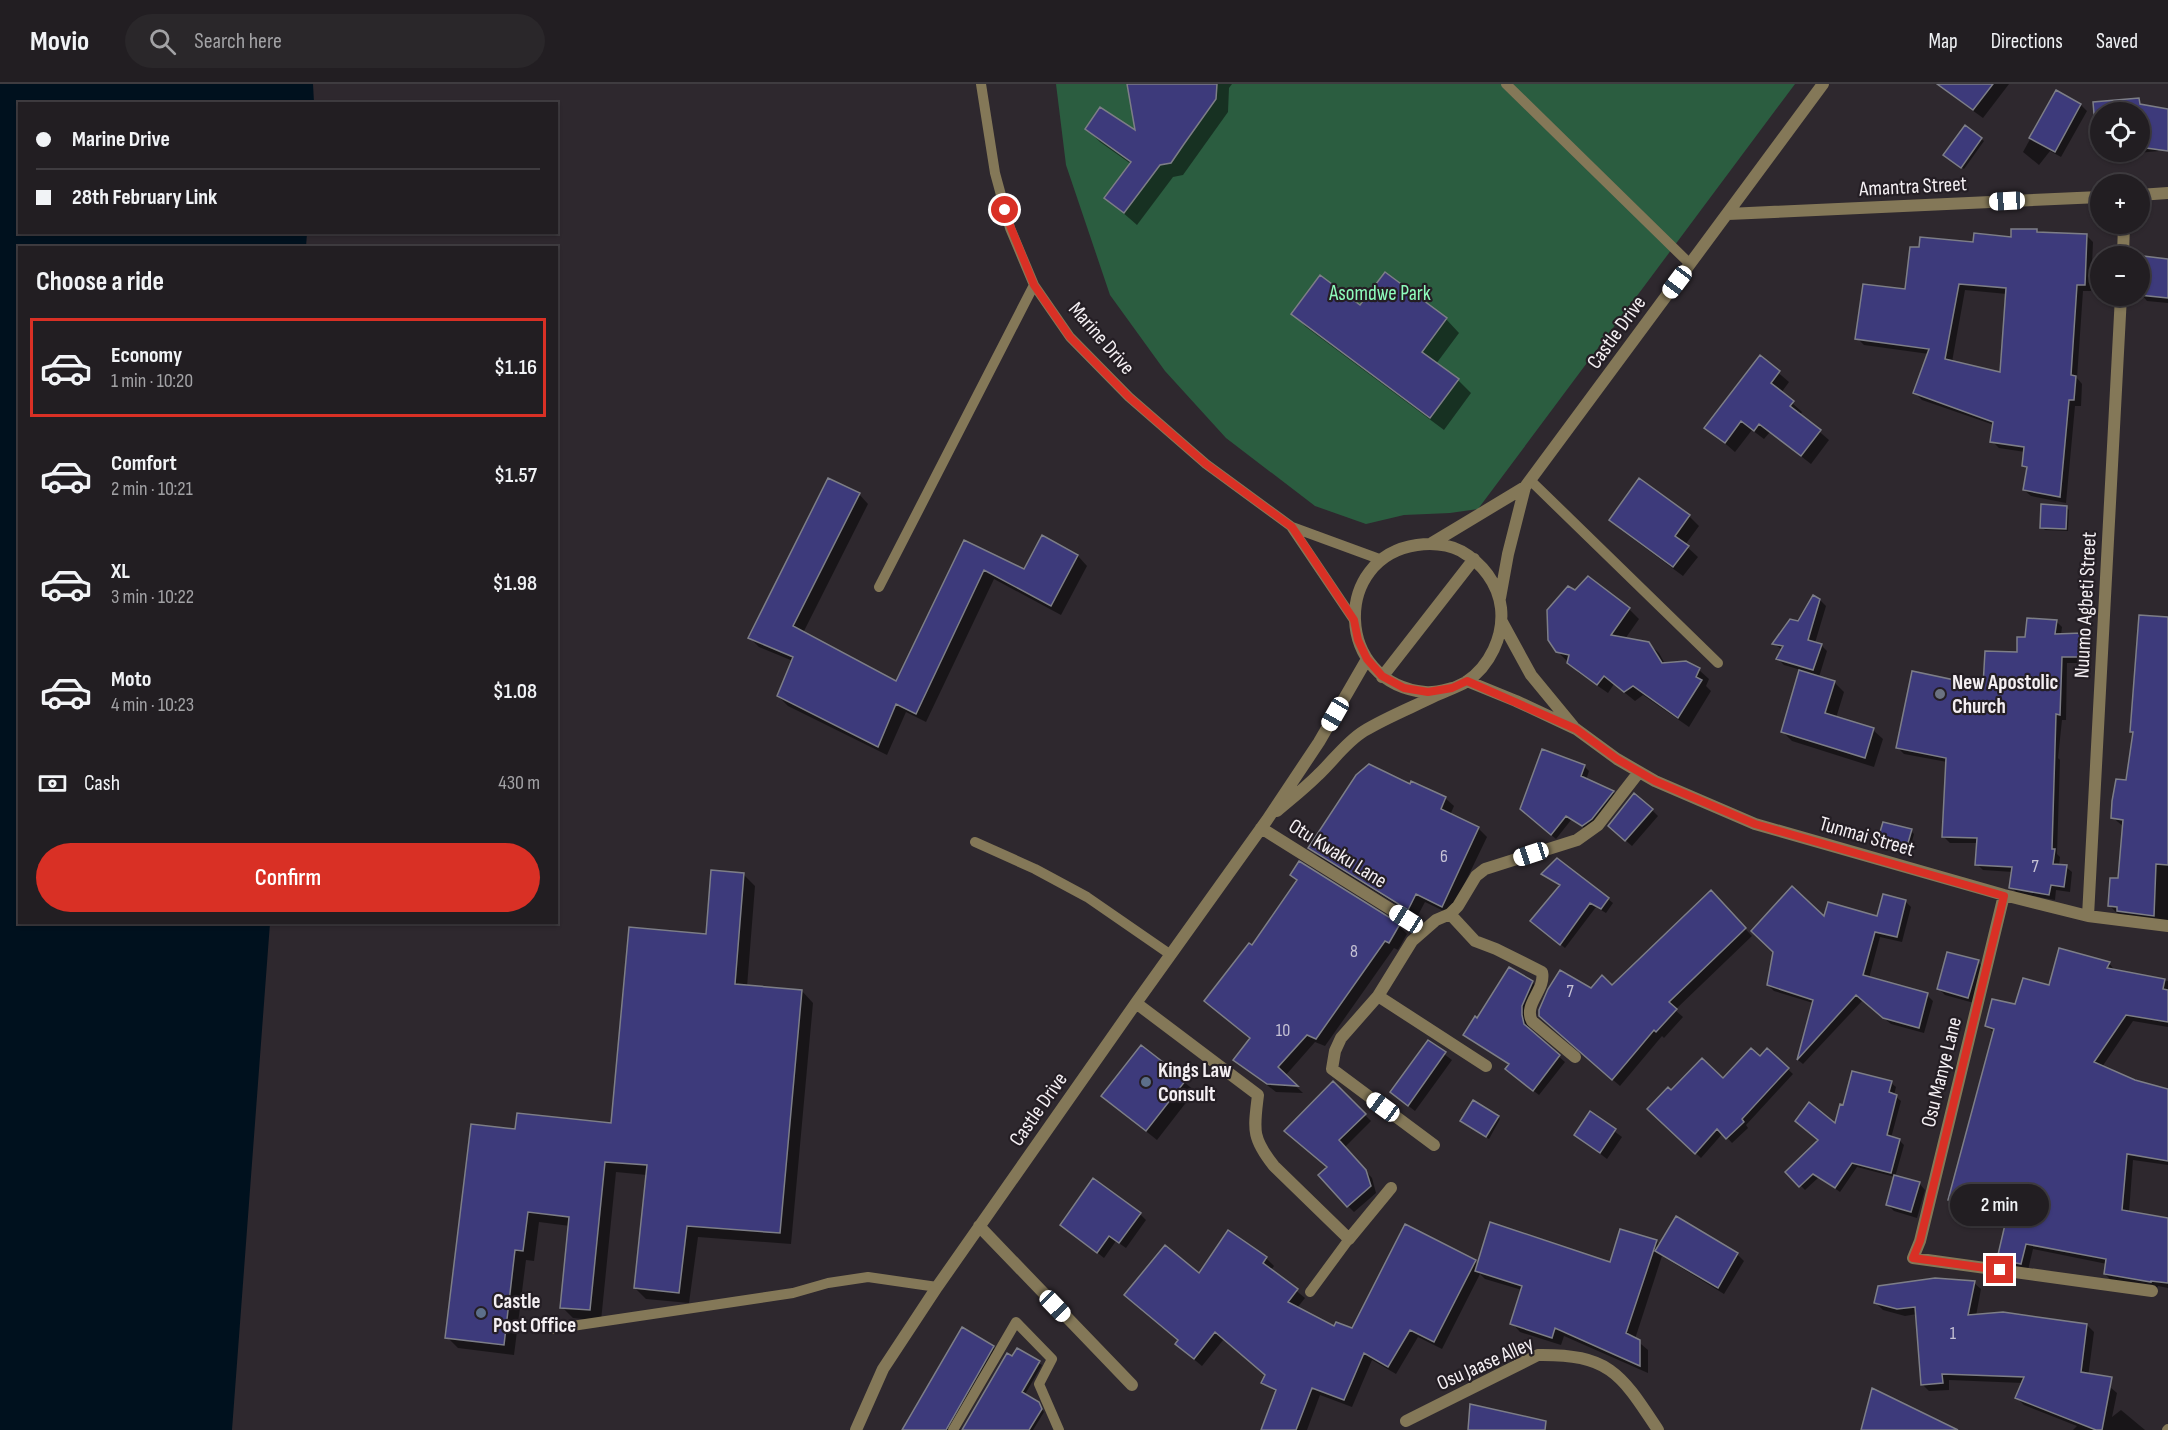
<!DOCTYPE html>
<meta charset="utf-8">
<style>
body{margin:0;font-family:"Sofia Sans Condensed",sans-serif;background:#2a272a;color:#f1f3f6;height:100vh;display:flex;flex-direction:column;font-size:22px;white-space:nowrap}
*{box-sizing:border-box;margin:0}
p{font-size:20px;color:#a2a2a5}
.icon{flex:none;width:33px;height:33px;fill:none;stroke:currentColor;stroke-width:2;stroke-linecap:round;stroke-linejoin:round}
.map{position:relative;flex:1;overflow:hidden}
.side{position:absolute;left:18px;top:162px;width:540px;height:678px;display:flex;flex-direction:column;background:#221e22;border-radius:0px;box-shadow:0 2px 4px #0004,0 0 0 2px #3f3c40}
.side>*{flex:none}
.banner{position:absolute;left:18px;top:18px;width:540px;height:132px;border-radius:0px;box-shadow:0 2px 4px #0004,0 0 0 2px #3f3c40;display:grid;align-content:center;height:132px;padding:0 18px;background:#221e22}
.controls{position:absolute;left:2090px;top:18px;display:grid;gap:12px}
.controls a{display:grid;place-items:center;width:60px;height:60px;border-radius:50%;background:#221e22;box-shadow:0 2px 4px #0004,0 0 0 2px #3f3c40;font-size:30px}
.end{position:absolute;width:27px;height:27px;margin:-14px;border:8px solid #d93025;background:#fff;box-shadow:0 0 0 3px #fff}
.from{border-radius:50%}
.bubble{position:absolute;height:42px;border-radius:21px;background:#221e22;box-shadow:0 2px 4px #0004,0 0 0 2px #3f3c40;font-size:20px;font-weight:600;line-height:42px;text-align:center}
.car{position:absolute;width:18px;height:36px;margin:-18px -9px;border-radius:8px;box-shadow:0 0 4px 2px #0007;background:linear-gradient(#fff 24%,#345 0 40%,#fff 0 76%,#345 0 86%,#fff 0)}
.banner b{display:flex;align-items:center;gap:21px;height:57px;font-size:22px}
.banner b+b{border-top:2px solid #3f3c40}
.banner i{width:15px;height:15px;background:#f1f3f6}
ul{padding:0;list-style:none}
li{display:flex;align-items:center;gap:18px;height:99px;margin:0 12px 9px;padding:0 6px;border:3px solid transparent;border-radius:0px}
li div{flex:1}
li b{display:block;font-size:22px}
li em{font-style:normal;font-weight:600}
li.on{border-color:#d93025}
li>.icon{width:54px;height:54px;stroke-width:1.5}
h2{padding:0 18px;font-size:27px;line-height:72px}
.pay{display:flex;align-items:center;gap:15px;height:66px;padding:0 18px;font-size:22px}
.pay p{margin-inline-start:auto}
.cta{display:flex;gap:12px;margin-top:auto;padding:12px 18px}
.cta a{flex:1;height:69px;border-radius:36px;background:#d93025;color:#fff;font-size:24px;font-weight:600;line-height:69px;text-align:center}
header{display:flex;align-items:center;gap:36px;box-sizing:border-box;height:84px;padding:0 30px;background:#221e22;border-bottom:2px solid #3f3c40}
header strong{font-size:28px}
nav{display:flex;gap:33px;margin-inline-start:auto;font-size:21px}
.search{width:420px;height:54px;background:#2a272a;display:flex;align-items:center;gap:15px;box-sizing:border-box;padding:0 21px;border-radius:33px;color:#a2a2a5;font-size:22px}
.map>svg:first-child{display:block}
</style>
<header>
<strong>Movio</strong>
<div class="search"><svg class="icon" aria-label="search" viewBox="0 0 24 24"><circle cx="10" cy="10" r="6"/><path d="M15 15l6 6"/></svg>Search here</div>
<nav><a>Map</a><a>Directions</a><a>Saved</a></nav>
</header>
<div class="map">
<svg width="2168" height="1346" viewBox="0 0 2168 1346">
<rect width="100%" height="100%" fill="#2e282e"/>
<path fill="#2b5d40" d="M1056,0H1795L1478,425L1450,429L1404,431L1366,440L1315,422L1226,354L1165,287L1110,211L1066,81Z"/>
<path fill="#00111e" d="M0,0H313L314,19L20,20V148L307,149L306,163L20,164V838L270,839L232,1346H0Z"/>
<path fill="#0007" fill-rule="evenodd" d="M1128,0H1232L1229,4L1228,28L1183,91L1173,93L1137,141L1106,114L1131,80L1100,58L1087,45L1137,49Z
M1936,0H2009L1983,34Z
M2056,8L2077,21H2081L2087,27L2061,73L2050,67L2039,81L2023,68Z
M2139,54L2159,67L2105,72L2100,68H2139Z
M1981,55L1984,57L1964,85L1948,74Z
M2036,146L2040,150L2086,151L2093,158L2091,207H2083L2077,294L2082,300L2081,322H2075L2066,419L2031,412L2024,406L2028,386L2024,382L2025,368L1999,364L1992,357L1994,341L1922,316L1915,309L1929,270L1864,261L1857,254L1907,207L1974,159L2013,155ZM1965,206L2007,210L2001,289L1952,278Z
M2168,176V219L2147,217L2141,210Z
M1385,190L1446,235L1459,249L1436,280L1458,296L1471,309L1444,346L1306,243L1293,230L1360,223Z
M1760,273L1789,298L1781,309L1802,328L1800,331L1829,356L1811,380L1770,348L1764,355L1752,346L1735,368L1706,343Z
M859,410L868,420L803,549L897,599L965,458L1025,487L1043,453L1078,472L1087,482L1061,531L994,495L926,638L906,628L887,671L788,622L778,612L793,577L759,563L749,553Z
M2066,423L2069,426L2068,447L2045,446L2042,443Z
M1689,432L1699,442L1685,461L1698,473L1683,492L1621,446L1611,436Z
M1820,516L1826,522L1815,559L1821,561L1827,567L1819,593L1834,598L1844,608L1836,634L1873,646L1883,655L1874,683L1792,657L1782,647L1801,586L1784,581L1778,575L1783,566L1774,560L1798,539Z
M1629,525L1639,535L1625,555L1648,559L1659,569L1665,580L1685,578L1699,586L1709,595L1706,602L1711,607L1689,643L1643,611L1635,617L1614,600L1608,609L1579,589L1557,567Z
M2056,537L2062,543L2061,551H2081L2087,557V579H2067L2066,636H2062L2058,674L2060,676L2057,770L2060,773L2059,782L2066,783L2072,788L2070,808L2056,806L2055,816L2017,809L2011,803L2013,788L1983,786L1977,780L1978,759H1950L1944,753L1947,678L1904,670L1898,664L1984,604L2018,570L2026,555Z
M1584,682L1589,687L1586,696L1613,708L1618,713L1588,746L1571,736L1556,755L1527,730Z
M2168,690V841L2119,831L2110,822L2119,796L2124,743L2112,733L2128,698Z
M1410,702L1445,714L1454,722L1450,731L1479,745L1487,753L1450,830L1425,818L1417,833L1318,772L1310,763Z
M1652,726L1658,732L1632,762L1616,748Z
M1911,747L1914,750L1909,768L1882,760L1879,757Z
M1543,790L1608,815L1613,819L1606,829L1596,823L1565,864L1537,841L1561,802Z
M744,791L755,802L747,903L802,907L813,919L791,1160L698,1153L689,1219L646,1215L635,1204L647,1091L616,1088L601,1237L573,1234L562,1223L570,1142L539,1138L534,1177L526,1176L514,1271L458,1264L447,1253L516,1047L613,1041L708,852Z
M1292,791L1399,842L1407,850L1398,866L1394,864L1325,962L1315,958L1285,992L1303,1009L1276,1008L1235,976L1252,955V864L1298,797Z
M1711,809L1752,852L1675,926L1683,933L1664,954L1662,952L1620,1002L1548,939L1591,906L1612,903Z
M1905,817L1911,823L1902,858L1880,853L1869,894L1927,911L1933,917L1924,949L1891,940L1863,916L1803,980L1798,976L1813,919L1774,907L1768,901L1825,835L1879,833Z
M1978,878L1984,884L1974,919L1945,911L1938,904Z
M2109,879L2115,887L2168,897V943L2133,937L2102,983L2135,998L2168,1006V1081L2133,1076L2129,1128L2168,1135V1204L2158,1202L2157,1204L2112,1197L2105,1190L2107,1180L2033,1165L2028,1186L2005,1181L1998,1175L2007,1136L1957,1123L1950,1116L1994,949L1987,942L2050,903Z
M1532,898L1538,904L1527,938L1530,947L1565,978L1539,1011L1513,991L1510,981L1470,956L1465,950L1478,936Z
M1428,958L1452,976L1415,1027L1398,1014Z
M1141,963L1195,1007L1157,1056L1113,1021Z
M1767,966L1793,990L1746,1041L1748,1044L1732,1059L1723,1049L1701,1074L1649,1025L1672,1008L1723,996L1760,974Z
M1333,999L1371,1037L1344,1064L1372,1094L1376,1109L1354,1128L1348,1122L1328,1084L1286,1047Z
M1891,999L1896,1003L1894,1011L1901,1017L1891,1054L1899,1056L1904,1061L1895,1093L1919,1099L1925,1106L1917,1134L1894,1127L1887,1120L1895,1093L1857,1083L1840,1108L1819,1093L1805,1106L1787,1088L1835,1042L1844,1023Z
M1590,1029L1622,1053L1607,1075L1576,1051Z
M1498,1033L1500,1035L1489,1055L1462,1037Z
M1140,1130L1146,1136L1126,1164L1116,1157L1104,1174L1062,1141Z
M1676,1134L1737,1170L1744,1177L1724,1210L1662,1172L1635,1255L1648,1266V1289L1564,1252L1561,1261L1520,1248L1512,1239L1522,1206L1485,1195L1480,1190L1442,1265L1418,1253L1396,1290L1372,1276L1352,1323L1320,1311L1307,1346H1263L1277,1309L1263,1298L1267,1292L1224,1255L1202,1282L1184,1267L1179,1256L1199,1191L1266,1174L1274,1182L1271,1186L1305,1214L1297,1224L1335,1244L1352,1246L1475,1177L1478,1181L1611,1180L1656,1157L1660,1161Z
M1974,1199L1981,1205L1976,1232L2087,1241L2094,1248L2088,1293L2102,1312L2110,1303L2117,1309L2112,1333L2121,1326L2145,1346H2073L2077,1342L2024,1321L2017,1314L2023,1299L1949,1296V1306L1929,1307L1922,1300L1917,1230L1905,1232L1883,1226L1876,1219Z
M993,1263L995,1265L949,1346H904Z
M1017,1266L1042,1281L1024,1312L1038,1320L1044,1328L1033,1346H963Z"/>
<path fill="#3d3a7b" stroke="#7d7e87" stroke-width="1.5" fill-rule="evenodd" d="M1127,0H1217L1216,15L1184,60L1171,79L1160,81L1124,129L1104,114L1131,78L1085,45L1100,23L1135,46Z
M1937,0H1993L1973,26Z
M2056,6L2081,20L2055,68L2029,54Z
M2139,14L2140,20L2168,25V67L2139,63V28H2100V66H2097L2093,18Z
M1965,41L1982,54L1961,84L1943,71Z
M2011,145H2037V148L2087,150L2085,201H2077L2071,291L2076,292L2074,316H2069L2060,413L2023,406L2027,383L2022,382L2024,363L1990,358L1993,338L1913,309L1929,265L1855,255L1863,200L1905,205L1910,163H1919L1920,153L1973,158L1974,149L2011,153ZM1959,200L2006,204L2000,288L1945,275Z
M2143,172L2168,175V214L2139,211Z
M1385,188L1447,234L1422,268L1459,295L1430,334L1291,230L1320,191L1360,221Z
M1760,271L1780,287L1771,299L1794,317L1790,322L1821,346L1801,372L1759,340L1754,347L1741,337L1725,359L1704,344Z
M828,394L860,409L793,542L896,597L964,456L1024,485L1042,451L1078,471L1051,522L984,486L916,630L896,620L878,663L777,612L793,573L748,554Z
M1639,394L1690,431L1675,452L1689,462L1673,483L1609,436Z
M2041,420L2067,422L2066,445L2040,444Z
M1588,492L1630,524L1611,551L1649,558L1662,579L1686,577L1700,584L1696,593L1702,596L1678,634L1633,602L1624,608L1604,592L1597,601L1567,579L1569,571L1556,568L1548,556L1547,526L1568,502L1575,506Z
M1813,511L1820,515L1808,556L1822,560L1813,586L1776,575L1783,562L1772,560L1790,535L1798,537Z
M2139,531L2168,533V781L2156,780L2154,832L2117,827V823L2108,822L2110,794H2118L2123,736L2111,734L2112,717L2116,695L2126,696L2133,648H2130Z
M2027,534L2057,536L2055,550L2082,549V573H2062L2060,631L2056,630L2052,765H2055L2053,780L2067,781L2064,803L2051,801L2049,811L2009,804L2012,783L1975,781L1977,754L1942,753L1946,674L1896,664L1912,587L1983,602L1985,567L2017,568V553H2025Z
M1799,586L1835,597L1825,629L1874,644L1865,674L1781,648Z
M1542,665L1585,681L1581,692L1614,707L1592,735L1582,742L1566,732L1551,751L1520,725Z
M1369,680L1410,700L1411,697L1446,713L1441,725L1479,743L1442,823L1416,810L1408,826L1308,764L1356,691Z
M1634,709L1653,725L1625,757L1608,742Z
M1883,738L1912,745L1906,766L1877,758Z
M1557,774L1609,814L1601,825L1590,819L1560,861L1530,837L1560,801L1541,790Z
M1299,777L1400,840L1389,859L1385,857L1316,955L1307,951L1278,983L1298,1002L1267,1000L1233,976L1250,954L1204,917L1249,859L1252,861L1297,796L1290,791Z
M711,786L744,789L735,900L802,906L780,1149L687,1142L679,1209L634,1204L647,1081L605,1078L590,1226L560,1224L569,1133L528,1128L523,1167L515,1166L504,1261L445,1254L471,1040L515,1045L517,1029L611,1039L629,843L706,850Z
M1792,802L1824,832L1828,818L1877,832L1883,810L1906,816L1897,853L1875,848L1863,891L1928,909L1919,944L1883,934L1856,911L1797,976L1813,916L1767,901L1773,868L1751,847Z
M1711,806L1746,844L1669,918L1677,925L1656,948L1654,946L1612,996L1539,932V926L1548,905L1560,886L1591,904L1602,891L1612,901Z
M2059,864L2110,878L2107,884L2165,895L2163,905L2168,906V938L2126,931L2094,978L2135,996L2168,1005V1077L2127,1070L2122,1126L2168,1134V1199L2151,1197V1198L2104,1190L2106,1175L2026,1160L2021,1180L1997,1175L2007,1132L1948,1116L1994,945L1985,942L1992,915L2015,920L2023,894L2049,901Z
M1947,868L1979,876L1968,914L1937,905Z
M1509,883L1533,897L1522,922V931L1524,940L1560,971L1533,1007L1505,985L1509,980L1463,951L1475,932L1477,934Z
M1428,956L1446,968L1408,1022L1390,1008Z
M1141,961L1186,996L1146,1047L1101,1012Z
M1751,964L1760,972L1767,964L1789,984L1742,1035L1744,1038L1726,1055L1717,1045L1695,1070L1647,1025L1668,1003L1671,1006L1702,974L1723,994Z
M1852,987L1892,997L1889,1008L1897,1011L1887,1051L1900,1055L1891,1089L1852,1079L1835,1104L1813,1090L1799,1103L1785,1088L1818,1056L1795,1037L1809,1018L1835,1039L1840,1020L1843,1021Z
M1333,997L1366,1030L1339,1056L1366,1086L1371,1102L1347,1123L1318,1091L1327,1083L1284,1047Z
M1473,1016L1499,1032L1486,1053L1460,1037Z
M1590,1027L1616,1045L1600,1069L1574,1051Z
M1894,1091L1920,1098L1911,1128L1886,1121Z
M1093,1094L1141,1129L1119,1159L1109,1152L1097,1169L1060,1141Z
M1676,1132L1738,1169L1718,1204L1655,1167Z
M1490,1138L1610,1178L1620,1145L1657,1156L1626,1249L1640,1256V1282L1555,1244L1552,1254L1510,1240L1522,1202L1475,1187Z
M1405,1140L1476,1176L1434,1258L1410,1246L1388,1283L1364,1269L1344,1316L1312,1304L1296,1346H1261L1276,1306L1261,1299L1265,1291L1215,1248L1194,1275L1175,1260L1178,1256L1124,1211L1165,1161L1199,1189L1228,1146L1267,1173L1263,1179L1298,1205L1288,1218L1334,1242L1336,1238L1352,1244Z
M1935,1194L1975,1197L1968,1231L2003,1228L2087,1240L2081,1288L2112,1293L2102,1346H2096L2015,1314L2024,1293L1942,1290L1943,1299L1921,1301L1915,1223L1897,1225L1874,1219L1878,1202Z
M962,1243L994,1262L946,1346H902Z
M1017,1264L1040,1277L1022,1308L1039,1318L1042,1325L1029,1346H962L1007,1269L1012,1272Z
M1872,1304L1958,1346H1861Z
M1470,1320L1546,1337L1545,1346H1468Z"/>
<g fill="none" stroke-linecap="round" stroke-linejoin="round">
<path stroke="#847858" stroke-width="10" d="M981,0L995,89L1010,144L1034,201L1070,253L1129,313L1206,380L1292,443L1382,476
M1506,0L1690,180
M1530,396L1718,579
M1292,444L1354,536
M879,503L1034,201
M975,758L1035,785L1087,813L1171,871
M1310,1208L1349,1155
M552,1245L793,1209L828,1199L868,1193L937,1203
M953,1346L1016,1238L1052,1275L1039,1300L1059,1346
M2167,1346L2168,1345"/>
<path stroke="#847858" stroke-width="12" d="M2139,111L2168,109
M1728,130L2100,113
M2123,172L2124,140
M1432,459L1525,403L1823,0
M1500,514L1508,470L1525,403
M1502,538L1531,591L1573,642
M1382,593L1474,475
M1467,597L1516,617L1576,645L1617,675L1655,697L1755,740L2004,811L2088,832L2168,842
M1277,727C1291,715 1305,704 1318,691C1333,677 1346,658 1364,647C1387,633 1413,623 1437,611C1446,607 1457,603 1466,598C1490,582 1504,552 1501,524C1498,499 1482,479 1461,467C1447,460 1432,459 1417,461C1332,473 1334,599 1425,608C1434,609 1444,606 1452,604
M1261,744L1424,846
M2004,811L1920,1157L1913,1174L2152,1207
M1450,830L1475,857L1496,865L1542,888C1546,906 1523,920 1532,937L1575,973
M2088,832L2121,212
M1378,912L1486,982
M1136,919L1258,1011C1254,1045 1251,1053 1274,1082L1349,1155L1391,1104
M1434,1061L1332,985L1335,967L1341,954L1378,912L1412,857L1436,836L1450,830L1458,822L1476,792L1485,785L1577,756L1598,741L1639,688
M979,1142L1132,1301
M1406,1337L1538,1271C1610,1270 1621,1290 1658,1346
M856,1346L883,1285L937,1203L1136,919L1267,736L1319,658L1367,575"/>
</g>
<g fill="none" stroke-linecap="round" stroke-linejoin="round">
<path stroke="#d93025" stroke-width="8" d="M1005,126L1011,144L1034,201L1070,253L1129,313L1206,380L1292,443L1354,536L1358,556L1367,575L1382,592L1404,604L1428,608L1452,604L1467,597L1576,645L1617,675L1655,697L1755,740L2004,812L1920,1157L1913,1174L2000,1186"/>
</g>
<circle fill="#6b7280" stroke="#241e24" stroke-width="2" cx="1940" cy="610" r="6"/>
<g fill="#5c6f8a" stroke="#241e24" stroke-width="2">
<circle cx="1146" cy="998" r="6"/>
<circle cx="481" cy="1229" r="6"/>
</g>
<g text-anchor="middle" stroke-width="4.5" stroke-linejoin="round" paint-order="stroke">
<g font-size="18" fill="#c6c2d5">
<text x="1444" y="778">6</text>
<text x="2035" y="788">7</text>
<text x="1354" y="873">8</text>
<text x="1570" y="913">7</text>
<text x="1283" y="952">10</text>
<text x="1953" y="1255">1</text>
</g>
<g font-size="21" fill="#f4eff3" stroke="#241e24">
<text transform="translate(1913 102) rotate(-3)" y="7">Amantra Street</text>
<text transform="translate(1616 248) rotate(-54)" y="7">Castle Drive</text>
<text transform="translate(1102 254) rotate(49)" y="7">Marine Drive</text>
<text transform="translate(2085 521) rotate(-87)" y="7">Nuumo Agbeti Street</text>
<text transform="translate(1867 752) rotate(16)" y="7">Tunmai Street</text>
<text transform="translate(1338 769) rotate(32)" y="7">Otu Kwaku Lane</text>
<text transform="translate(1941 988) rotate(-76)" y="7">Osu Manye Lane</text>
<text transform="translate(1038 1025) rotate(-55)" y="7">Castle Drive</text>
<text transform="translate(1485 1279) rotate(-24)" y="7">Osu Jaase Alley</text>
</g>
<g font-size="21" fill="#8efcbc" stroke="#241e24">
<text x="1380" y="216">Asomdwe Park</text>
</g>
<g font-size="21" font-weight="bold" fill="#f4eff3" stroke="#241e24" text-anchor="start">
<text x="1952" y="605">New Apostolic<tspan x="1952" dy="24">Church</tspan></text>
<text x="1158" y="993">Kings Law<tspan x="1158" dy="24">Consult</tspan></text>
<text x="493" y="1224">Castle<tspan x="493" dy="24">Post Office</tspan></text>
</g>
</g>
</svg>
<div class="controls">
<a><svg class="icon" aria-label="locate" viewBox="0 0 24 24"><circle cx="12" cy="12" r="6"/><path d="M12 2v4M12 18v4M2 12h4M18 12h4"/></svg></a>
<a>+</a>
<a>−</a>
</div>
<i class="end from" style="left:1005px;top:126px"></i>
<i class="end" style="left:2000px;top:1186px"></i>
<div class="bubble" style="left:1950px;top:1100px;width:99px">2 min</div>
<i class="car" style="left:2007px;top:117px;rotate:267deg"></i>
<i class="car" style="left:1677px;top:198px;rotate:217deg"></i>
<i class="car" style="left:1335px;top:630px;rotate:210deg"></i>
<i class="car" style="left:1531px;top:770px;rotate:252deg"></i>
<i class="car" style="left:1406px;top:835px;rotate:302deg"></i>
<i class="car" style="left:1383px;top:1023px;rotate:306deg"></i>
<i class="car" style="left:1055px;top:1222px;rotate:136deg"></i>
<div class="banner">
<b><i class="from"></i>Marine Drive</b>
<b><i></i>28th February Link</b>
</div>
<section class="side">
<h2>Choose a ride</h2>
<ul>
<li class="on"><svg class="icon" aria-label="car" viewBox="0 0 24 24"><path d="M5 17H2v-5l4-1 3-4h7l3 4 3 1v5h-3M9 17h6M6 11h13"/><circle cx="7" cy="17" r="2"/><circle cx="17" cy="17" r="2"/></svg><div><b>Economy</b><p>1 min · 10:20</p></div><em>$1.16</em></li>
<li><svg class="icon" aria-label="car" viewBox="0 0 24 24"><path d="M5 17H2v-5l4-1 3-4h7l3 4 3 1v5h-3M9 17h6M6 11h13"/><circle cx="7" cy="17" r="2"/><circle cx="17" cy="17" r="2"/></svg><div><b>Comfort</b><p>2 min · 10:21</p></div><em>$1.57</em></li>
<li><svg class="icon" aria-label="car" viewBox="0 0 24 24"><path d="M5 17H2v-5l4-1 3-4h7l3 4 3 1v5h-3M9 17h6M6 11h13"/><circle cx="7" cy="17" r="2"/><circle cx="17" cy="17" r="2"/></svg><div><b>XL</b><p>3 min · 10:22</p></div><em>$1.98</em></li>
<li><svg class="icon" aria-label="car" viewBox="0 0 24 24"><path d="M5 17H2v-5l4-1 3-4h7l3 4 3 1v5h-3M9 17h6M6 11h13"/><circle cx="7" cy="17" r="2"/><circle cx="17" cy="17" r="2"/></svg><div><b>Moto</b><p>4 min · 10:23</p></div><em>$1.08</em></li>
</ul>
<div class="pay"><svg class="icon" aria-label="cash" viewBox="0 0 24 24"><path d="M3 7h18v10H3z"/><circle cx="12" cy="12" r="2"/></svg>Cash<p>430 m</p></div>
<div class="cta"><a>Confirm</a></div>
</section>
</div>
